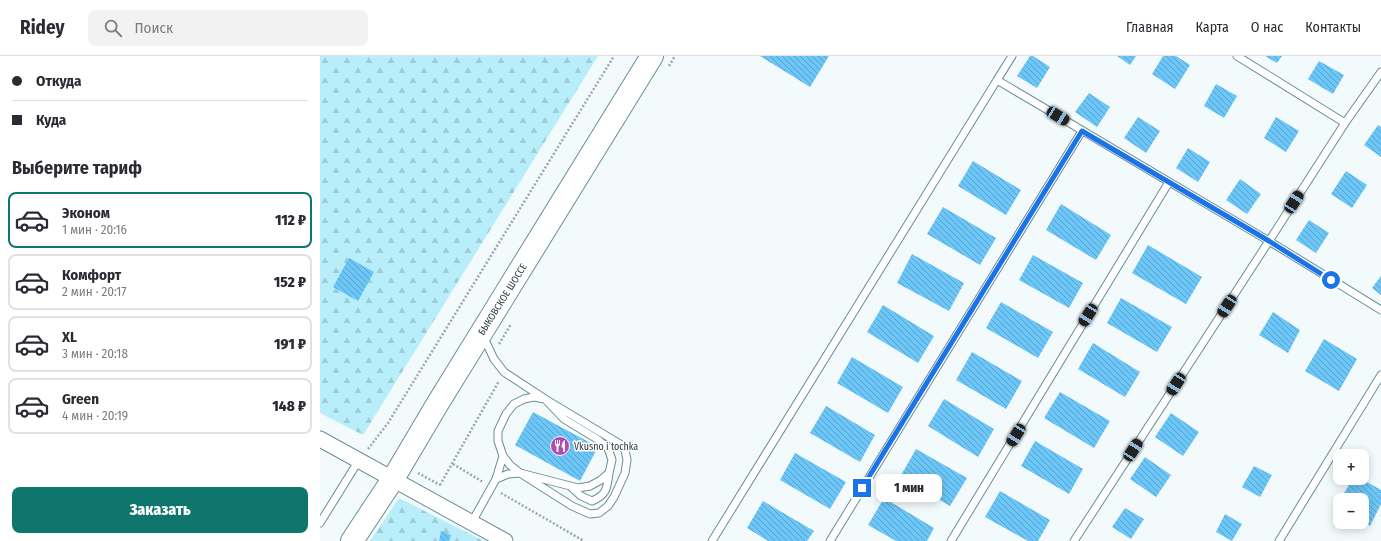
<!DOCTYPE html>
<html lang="ru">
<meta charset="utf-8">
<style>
body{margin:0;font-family:"Fira Sans Condensed",sans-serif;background:#f2f2f3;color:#2b2b33;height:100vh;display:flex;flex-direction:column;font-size:15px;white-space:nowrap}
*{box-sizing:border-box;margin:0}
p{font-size:13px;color:#7c7c81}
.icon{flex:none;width:22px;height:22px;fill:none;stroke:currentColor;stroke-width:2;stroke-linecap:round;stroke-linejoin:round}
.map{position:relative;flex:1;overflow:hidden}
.details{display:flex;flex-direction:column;background:#fff;width:320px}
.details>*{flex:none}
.top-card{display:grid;align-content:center;height:88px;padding:0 12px;background:#fff}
.controls{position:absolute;left:1013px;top:393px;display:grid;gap:8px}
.controls a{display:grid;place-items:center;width:36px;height:36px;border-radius:8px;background:#fff;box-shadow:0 2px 10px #0003;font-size:20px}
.end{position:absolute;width:18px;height:18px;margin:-9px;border:5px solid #1a73e8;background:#fff;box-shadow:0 0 0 2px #fff}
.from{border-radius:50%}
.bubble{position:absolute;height:28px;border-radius:8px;background:#fff;box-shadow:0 2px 10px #0003;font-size:13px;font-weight:800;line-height:28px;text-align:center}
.car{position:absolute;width:12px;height:24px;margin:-12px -6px;border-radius:5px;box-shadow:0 0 3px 1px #0007;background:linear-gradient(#222 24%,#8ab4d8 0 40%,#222 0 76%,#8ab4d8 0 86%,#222 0)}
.top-card b{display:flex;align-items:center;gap:14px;height:38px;font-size:15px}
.top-card b+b{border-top:1px solid #e1e1e2}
.top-card i{width:10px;height:10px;background:#2b2b33}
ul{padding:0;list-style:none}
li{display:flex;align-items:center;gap:12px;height:56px;margin:0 8px 6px;padding:0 4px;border:2px solid #e1e1e2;border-radius:8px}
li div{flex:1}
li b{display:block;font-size:15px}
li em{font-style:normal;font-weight:800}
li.current{border-color:#0f766e}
li>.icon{width:36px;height:36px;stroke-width:1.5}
h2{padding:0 12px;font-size:18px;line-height:48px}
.action{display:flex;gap:8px;margin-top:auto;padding:8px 12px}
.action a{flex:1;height:46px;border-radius:8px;background:#0f766e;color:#fff;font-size:16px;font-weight:800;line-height:46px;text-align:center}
header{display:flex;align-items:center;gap:24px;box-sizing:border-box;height:56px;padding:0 20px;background:#fff;border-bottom:1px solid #e1e1e2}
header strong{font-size:19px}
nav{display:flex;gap:22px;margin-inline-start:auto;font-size:14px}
.search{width:280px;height:36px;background:#f2f2f3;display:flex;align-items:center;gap:10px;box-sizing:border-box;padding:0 14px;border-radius:8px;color:#7c7c81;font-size:15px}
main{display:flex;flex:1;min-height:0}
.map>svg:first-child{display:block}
</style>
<header>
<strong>Ridey</strong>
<div class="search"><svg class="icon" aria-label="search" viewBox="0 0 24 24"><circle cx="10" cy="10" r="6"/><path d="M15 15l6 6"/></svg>Поиск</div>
<nav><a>Главная</a><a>Карта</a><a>О нас</a><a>Контакты</a></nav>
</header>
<main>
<section class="details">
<div class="top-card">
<b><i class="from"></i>Откуда</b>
<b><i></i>Куда</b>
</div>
<h2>Выберите тариф</h2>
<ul>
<li class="current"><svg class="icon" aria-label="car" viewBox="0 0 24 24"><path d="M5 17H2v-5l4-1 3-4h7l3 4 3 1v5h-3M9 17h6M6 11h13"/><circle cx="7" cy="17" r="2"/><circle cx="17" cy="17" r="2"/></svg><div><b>Эконом</b><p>1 мин · 20:16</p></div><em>112 ₽</em></li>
<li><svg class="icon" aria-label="car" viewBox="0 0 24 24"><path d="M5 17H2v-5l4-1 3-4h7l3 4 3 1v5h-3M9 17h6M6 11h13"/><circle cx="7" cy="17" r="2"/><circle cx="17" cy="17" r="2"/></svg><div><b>Комфорт</b><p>2 мин · 20:17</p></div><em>152 ₽</em></li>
<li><svg class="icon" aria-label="car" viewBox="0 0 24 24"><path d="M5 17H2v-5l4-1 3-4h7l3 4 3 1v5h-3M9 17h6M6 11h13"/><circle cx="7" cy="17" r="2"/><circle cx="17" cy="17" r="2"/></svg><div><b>XL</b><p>3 мин · 20:18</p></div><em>191 ₽</em></li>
<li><svg class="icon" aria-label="car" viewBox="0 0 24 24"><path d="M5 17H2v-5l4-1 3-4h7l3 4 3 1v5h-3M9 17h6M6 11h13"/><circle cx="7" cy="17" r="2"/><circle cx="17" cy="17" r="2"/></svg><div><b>Green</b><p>4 мин · 20:19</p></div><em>148 ₽</em></li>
</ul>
<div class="action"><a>Заказать</a></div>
</section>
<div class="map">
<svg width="1061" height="485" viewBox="0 0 1061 485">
<defs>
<pattern id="forest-firs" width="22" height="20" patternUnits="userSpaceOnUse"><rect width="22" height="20" fill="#b8eefa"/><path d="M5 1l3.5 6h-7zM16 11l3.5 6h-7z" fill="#9ecdd7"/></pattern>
<pattern id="building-back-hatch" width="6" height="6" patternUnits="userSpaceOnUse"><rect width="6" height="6" fill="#6cc6f8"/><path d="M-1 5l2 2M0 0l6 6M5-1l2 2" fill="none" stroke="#59a2ca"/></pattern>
</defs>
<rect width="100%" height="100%" fill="#f3fafc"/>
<path fill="url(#forest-firs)" d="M0,0H278L43,379L0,357Z
M79,442L164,485H50Z"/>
<path fill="url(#building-back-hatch)" d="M440,0H509L490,31Z
M710,0H713L730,11L717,32L697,20Z
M797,0H816L810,9Z
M843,0H856L870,9L855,33L832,18Z
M945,0H962L957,7Z
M999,5L1024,19L1013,38L988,23Z
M896,28L917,40L904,62L884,50Z
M769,37L790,51L777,71L755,56Z
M818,61L840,75L826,97L804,82Z
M956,61L979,75L966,96L944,82Z
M1058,69L1061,71V101L1044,89Z
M868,92L890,106L878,126L856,112Z
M653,105L701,134L686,159L638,130Z
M1026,115L1047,129L1032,152L1011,138Z
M920,123L941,138L927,158L906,144Z
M741,148L791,179L776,204L726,174Z
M623,151L676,182L660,209L607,178Z
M989,164L1009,177L996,197L976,184Z
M828,189L882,221L866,248L812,217Z
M592,198L644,227L629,255L577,227Z
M713,199L763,227L749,252L699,224Z
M29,202L54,216L38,245L13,231Z
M1061,220V239L1052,232Z
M801,242L852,271L837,296L787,267Z
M681,246L733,276L718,302L666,272Z
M563,249L614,280L598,307L547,276Z
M953,256L980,274L968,297L939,279Z
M1004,283L1037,303L1019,335L985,315Z
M773,287L820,316L805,341L758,313Z
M652,296L702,325L686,353L636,324Z
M532,301L583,331L568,357L517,327Z
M740,336L790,365L774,392L724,362Z
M624,343L674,373L658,401L608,370Z
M506,350L555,379L540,406L490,377Z
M213,356L278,391L260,425L195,389Z
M851,357L879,376L863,400L835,381Z
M715,385L763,413L749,438L701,410Z
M596,393L647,422L630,450L580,421Z
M475,397L526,426L510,453L460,424Z
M825,401L851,419L836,441L810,423Z
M934,410L952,419L940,441L922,431Z
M1033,422H1040L1061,434V448L1050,470L1042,465V444H1020V451L1017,449Z
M680,435L730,464L718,485H708L665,461Z
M564,442L614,472L607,485H576L548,469Z
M443,445L494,475L487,485H448L427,472Z
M805,452L824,463L811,483L792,471Z
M905,458L922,468L912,485L896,476Z
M121,475L131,479L129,485H119Z"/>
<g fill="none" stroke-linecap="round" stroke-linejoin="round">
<g stroke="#6b8d94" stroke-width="9">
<path id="lane" d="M917,0L1025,67
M1061,16L1025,67L949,185L1061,254
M677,24L692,0
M163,280L174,303L184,316L225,343L244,363L277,383L288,392L292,404L289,417L281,424L270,430L258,432L200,417L190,409L183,400L178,385V375L186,358L194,348L204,343L214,341L225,343L300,388L305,394L307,404L305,417L294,441L288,450L279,457L270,458L252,450L200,417L188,418L176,423
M251,431L261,440L272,445C287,439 287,432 289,417
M152,466L176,423L183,400
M0,467L39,404
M392,485L677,24L949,185L754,485
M510,485L762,75
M631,485L849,126
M959,485L1061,319"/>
</g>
<g stroke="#6b8d94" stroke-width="17">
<path id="street" d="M0,383L185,485"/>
</g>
<g stroke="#6b8d94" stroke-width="24">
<path id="primary" d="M32,485L73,423L118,347L332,0"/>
</g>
<path stroke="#9da7aa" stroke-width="2.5" stroke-dasharray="2 2" stroke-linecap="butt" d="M349,10L355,0
M179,288L191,268
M48,393L68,367L294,0
M133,408L163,426
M98,417L120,429
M120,429L179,325
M181,437L264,485"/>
<use href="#lane" stroke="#fff" stroke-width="7"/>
<use href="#street" stroke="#fff" stroke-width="15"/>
<use href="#primary" stroke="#fff" stroke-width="22"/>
</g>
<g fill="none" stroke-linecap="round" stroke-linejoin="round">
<path stroke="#1a73e8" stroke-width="5" d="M542,432L762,75L949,185L1011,224"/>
</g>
<defs>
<g id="restaurant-disc" transform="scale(1)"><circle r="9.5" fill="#b04bb1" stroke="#fff"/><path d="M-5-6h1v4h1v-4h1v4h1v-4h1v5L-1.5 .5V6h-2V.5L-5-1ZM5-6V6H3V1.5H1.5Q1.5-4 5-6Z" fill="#fff"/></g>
</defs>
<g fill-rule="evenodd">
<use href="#restaurant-disc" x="240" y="390"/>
</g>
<g text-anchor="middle" stroke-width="3" stroke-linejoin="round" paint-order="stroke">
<g font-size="10" fill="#2c3a3e" stroke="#fff">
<text transform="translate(182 243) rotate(-58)" y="4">БЫКОВСКОЕ ШОССЕ</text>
</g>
<g font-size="10" fill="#2c3a3e" stroke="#fff" text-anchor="start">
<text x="254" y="394">Vkusno i tochka</text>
</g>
</g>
</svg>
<div class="controls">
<a>+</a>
<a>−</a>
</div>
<i class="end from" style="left:1011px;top:224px"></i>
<i class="end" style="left:542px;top:432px"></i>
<div class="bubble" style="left:556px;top:418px;width:66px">1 мин</div>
<i class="car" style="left:738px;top:60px;rotate:121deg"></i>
<i class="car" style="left:974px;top:146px;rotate:33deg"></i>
<i class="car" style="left:907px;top:250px;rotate:213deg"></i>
<i class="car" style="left:768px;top:259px;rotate:212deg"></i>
<i class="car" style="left:856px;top:328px;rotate:213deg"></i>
<i class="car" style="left:696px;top:379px;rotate:212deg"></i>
<i class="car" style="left:813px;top:394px;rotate:33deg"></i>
</div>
</main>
